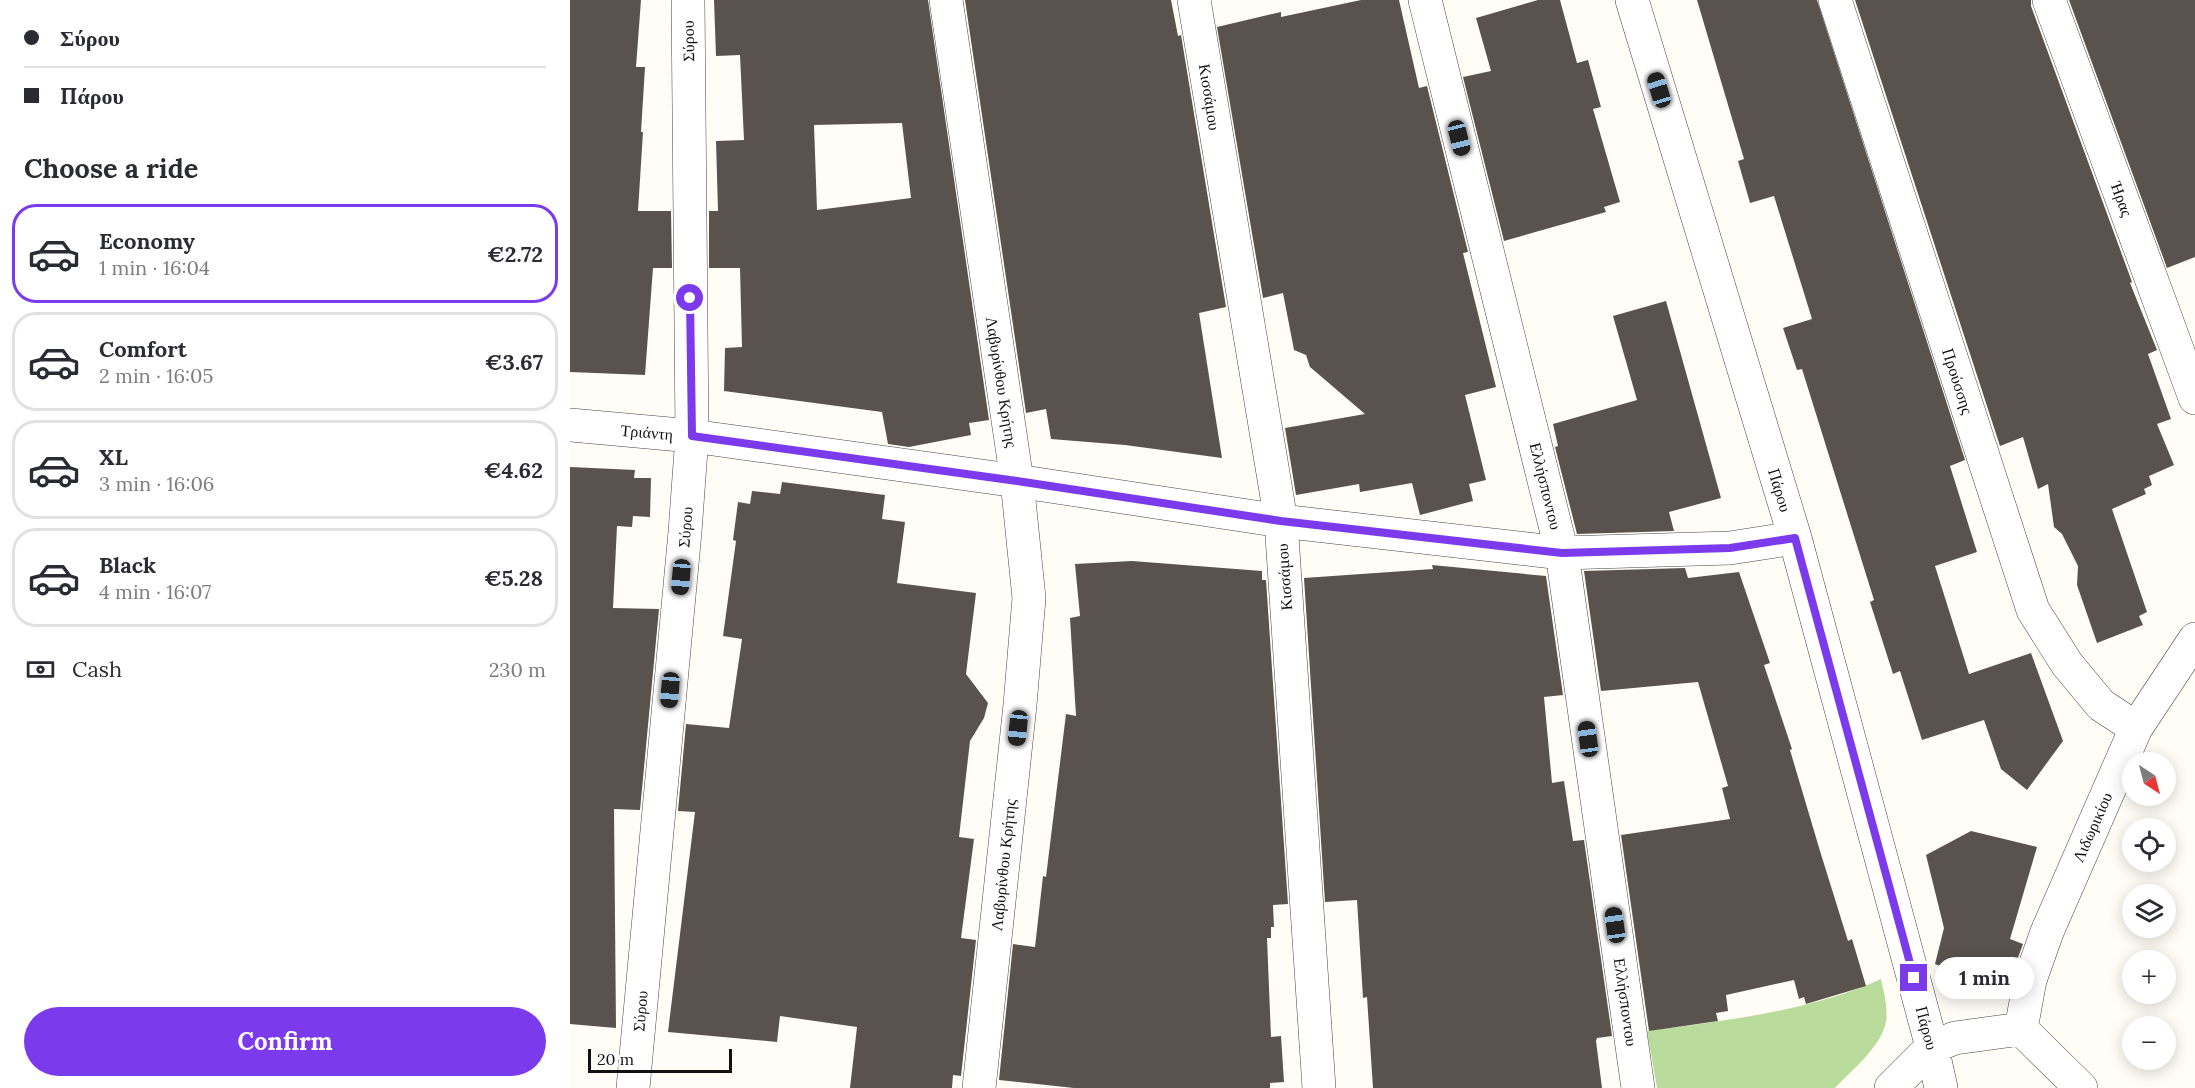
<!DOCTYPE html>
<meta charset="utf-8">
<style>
body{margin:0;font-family:Lora,serif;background:#f2f2f3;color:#2b2b33;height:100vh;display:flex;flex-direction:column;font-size:22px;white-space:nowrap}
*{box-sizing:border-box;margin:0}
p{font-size:20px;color:#7c7c81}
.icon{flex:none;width:33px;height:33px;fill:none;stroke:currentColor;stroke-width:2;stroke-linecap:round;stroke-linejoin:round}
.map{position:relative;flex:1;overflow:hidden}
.sheet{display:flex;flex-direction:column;background:#fff;width:570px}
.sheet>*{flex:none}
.hud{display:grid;align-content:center;height:132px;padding:0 24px;background:#fff}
.needle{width:39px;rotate:144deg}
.buttons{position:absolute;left:1552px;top:752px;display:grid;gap:12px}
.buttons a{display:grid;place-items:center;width:54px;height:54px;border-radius:50%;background:#fff;box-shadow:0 3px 15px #0003;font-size:30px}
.scale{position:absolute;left:18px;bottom:15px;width:144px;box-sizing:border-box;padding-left:6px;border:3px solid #111;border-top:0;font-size:16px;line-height:21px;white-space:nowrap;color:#111;-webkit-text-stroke:4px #fff;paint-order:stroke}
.end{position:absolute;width:27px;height:27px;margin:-14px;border:8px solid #7c3aed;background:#fff;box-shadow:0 0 0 3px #fff}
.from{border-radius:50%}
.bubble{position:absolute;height:42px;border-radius:21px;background:#fff;box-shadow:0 3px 15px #0003;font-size:20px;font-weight:800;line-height:42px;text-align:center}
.car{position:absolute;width:18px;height:36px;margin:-18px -9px;border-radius:8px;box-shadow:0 0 4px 2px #0007;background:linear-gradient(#222 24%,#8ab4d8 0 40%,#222 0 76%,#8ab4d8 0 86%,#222 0)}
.hud b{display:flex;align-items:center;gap:21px;height:57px;font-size:22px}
.hud b+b{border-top:2px solid #e1e1e2}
.hud i{width:15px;height:15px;background:#2b2b33}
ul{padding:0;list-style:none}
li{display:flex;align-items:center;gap:18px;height:99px;margin:0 12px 9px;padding:0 12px;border:3px solid #e1e1e2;border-radius:24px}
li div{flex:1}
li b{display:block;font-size:22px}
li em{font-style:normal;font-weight:800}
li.selected{border-color:#7c3aed}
li>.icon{width:54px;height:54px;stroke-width:1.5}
h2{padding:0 24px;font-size:27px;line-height:72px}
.pay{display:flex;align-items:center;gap:15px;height:66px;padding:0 24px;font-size:22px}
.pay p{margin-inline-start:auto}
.primary-button{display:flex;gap:12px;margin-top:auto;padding:12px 24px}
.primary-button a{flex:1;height:69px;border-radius:36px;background:#7c3aed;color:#fff;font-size:24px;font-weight:800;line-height:69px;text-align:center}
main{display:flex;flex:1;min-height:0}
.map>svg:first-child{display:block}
</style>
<main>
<section class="sheet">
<div class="hud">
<b><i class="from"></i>Σύρου</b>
<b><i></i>Πάρου</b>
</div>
<h2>Choose a ride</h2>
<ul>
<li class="selected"><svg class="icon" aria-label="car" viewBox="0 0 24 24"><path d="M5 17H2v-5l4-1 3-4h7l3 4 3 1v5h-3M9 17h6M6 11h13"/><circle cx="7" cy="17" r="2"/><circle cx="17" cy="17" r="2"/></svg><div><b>Economy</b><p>1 min · 16:04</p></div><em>€2.72</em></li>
<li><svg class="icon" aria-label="car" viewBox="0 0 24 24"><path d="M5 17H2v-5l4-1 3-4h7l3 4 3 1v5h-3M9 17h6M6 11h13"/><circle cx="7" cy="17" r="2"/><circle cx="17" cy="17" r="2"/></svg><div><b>Comfort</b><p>2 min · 16:05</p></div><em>€3.67</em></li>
<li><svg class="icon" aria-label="car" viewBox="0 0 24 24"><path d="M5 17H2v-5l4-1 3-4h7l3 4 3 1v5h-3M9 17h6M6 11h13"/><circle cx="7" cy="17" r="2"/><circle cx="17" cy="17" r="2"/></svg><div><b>XL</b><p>3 min · 16:06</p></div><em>€4.62</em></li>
<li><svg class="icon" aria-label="car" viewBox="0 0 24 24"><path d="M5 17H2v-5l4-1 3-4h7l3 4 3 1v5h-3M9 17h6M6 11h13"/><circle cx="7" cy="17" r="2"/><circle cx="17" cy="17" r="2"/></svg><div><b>Black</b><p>4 min · 16:07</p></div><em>€5.28</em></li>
</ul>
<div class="pay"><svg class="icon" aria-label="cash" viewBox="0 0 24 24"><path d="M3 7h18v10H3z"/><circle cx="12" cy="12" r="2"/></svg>Cash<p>230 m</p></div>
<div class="primary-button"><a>Confirm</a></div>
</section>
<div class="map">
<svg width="1625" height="1088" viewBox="0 0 1625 1088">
<rect width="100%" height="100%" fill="#fffdf5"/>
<path fill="#b9dc9c" d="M1311,979C1314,993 1318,1007 1316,1021C1313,1045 1281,1071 1265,1088H1087L1077,1031C1152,1021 1242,1011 1311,979Z"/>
<path fill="#5a524d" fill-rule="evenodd" d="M0,0H71L66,67H75L71,132H73L68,211H101L102,268H83L75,375L0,372Z
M144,0H358L419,420L399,423L401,435L339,447L318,444L312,412L154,391L155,348L172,347L170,268H139V211H148L146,141L174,140L170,55L146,56ZM332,123L341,198L247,210L244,125Z
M395,0H601L608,36L611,35L656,307L629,313L652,458L555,445L481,439L476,409L456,413Z
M791,0H829L849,88L857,86L898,252L893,253L926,387L895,395L916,480L899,484L903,501L850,515L842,483L790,492L789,484L726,495L715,428L795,414L740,367L736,355L724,350L713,293L693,298L647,27L711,12V17Z
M968,0H990L1007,63L1018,60L1031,107L1023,109L1050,202L1034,207L1036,212L934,241L893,77L921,71L906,18Z
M1127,0H1247L1395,460L1380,466L1407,552L1365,566L1399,674L1461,653L1493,741L1457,790L1431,769L1414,720L1352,740L1330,671L1323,674L1300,602L1304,600L1232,369L1227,370L1213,328L1242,319L1204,196L1180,203L1168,161L1174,159Z
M1285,0H1461V6L1562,282L1560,283L1587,350L1578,354L1601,419L1587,424L1604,465L1579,476L1582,485L1574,489L1576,494L1542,509L1577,612L1569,616L1573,625L1527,643L1507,585L1508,566L1492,534L1484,527L1478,484L1468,489L1453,437L1430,446Z
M1499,0H1625V257L1597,268Z
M1096,301L1151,498L1099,512L1104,531L1007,534L985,447L988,446L983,424L1067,400L1043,316Z
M0,467L65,470L64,478H81L80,517L63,516L62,527L47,526L43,608L89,609L70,810L44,809L46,1028L0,1024Z
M212,482L315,495L312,519L335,522L327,583L406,593L396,674L418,703L414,718L400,741L389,837L404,839L391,938L406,940L391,1076L383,1075L382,1088H280L287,1027L210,1016L207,1042L98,1032L125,812L108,811L116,724L159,728L172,639L153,636L166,541L163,540L168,502L180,504L182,491L210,494Z
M562,561L692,571V580H696L718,904L703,905L704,927H701V938H697L701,1037L711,1036L714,1082L700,1083V1088H504L429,1080L443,944L465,947L473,876L476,877L496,714L506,716L500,618L510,616L505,564Z
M862,565L976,576L993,695L974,697L982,783L994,781L1003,841L1014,840L1042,1036L1027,1038L1026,1041L1032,1088H803L797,997L793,998L787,900L755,902L734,578L863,569Z
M1115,568L1118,578L1169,572L1200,663L1194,665L1222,749L1220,750L1250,851L1278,941L1282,939L1296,986L1236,1004L1234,997L1229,999L1224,980L1156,995L1158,1011L1146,1013L1148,1021L1079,1031L1051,835L1160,819L1152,788L1158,786L1128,682L1031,691L1014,571Z
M1401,831L1467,847L1440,939L1453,944L1442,974L1438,993L1365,964L1374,928L1356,855Z"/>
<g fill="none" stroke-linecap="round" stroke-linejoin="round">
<g stroke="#444" stroke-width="34">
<path id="minor" d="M376,0L447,481L459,598L450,705L409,1088
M624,0L711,521L749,1088
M855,0L992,553L1068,1088
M1062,0L1225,538L1362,1047L1371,1088
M1265,0L1463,610L1497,664L1531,705L1566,728
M1479,0L1625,398
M0,425L122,436L447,481L711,521L992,553L1160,548L1225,538
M1451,1029L1460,980L1477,932L1566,728L1625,639
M63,1088L115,532L122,436L118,0
M1321,1088L1362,1047L1385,1038L1451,1029L1511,1088"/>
</g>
<use href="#minor" stroke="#fff" stroke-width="33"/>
</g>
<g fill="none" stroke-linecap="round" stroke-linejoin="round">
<path stroke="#7c3aed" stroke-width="8" d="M120,298L122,436L447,481L711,521L992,553L1160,548L1225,538L1344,978"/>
</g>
<g text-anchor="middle" stroke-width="6" stroke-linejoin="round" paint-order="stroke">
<g font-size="16" fill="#111" stroke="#fff">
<text transform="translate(118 41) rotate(-91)" y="6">Σύρου</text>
<text transform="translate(640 97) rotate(81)" y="6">Κισσάμου</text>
<text transform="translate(1552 199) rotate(70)" y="6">Ήρας</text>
<text transform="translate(1388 381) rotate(72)" y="6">Προύσσης</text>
<text transform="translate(432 382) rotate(81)" y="6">Λαβυρίνθου Κρήτης</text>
<text transform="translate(77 432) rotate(5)" y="6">Τριάντη</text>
<text transform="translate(976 486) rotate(76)" y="6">Ελλήσποντου</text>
<text transform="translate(1210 490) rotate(73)" y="6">Πάρου</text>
<text transform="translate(115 527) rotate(-85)" y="6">Σύρου</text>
<text transform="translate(714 577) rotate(-94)" y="6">Κισσάμου</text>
<text transform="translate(1522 827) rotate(-66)" y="6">Λιδωρικίου</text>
<text transform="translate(433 865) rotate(-84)" y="6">Λαβυρίνθου Κρήτης</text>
<text transform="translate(1056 1002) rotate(82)" y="6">Ελλήσποντου</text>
<text transform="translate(70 1011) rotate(-85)" y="6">Σύρου</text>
<text transform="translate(1357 1028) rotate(75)" y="6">Πάρου</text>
</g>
</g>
</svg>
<div class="buttons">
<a><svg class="needle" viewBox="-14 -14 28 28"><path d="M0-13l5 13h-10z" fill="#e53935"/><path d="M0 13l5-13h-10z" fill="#7c7c81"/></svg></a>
<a><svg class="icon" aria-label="locate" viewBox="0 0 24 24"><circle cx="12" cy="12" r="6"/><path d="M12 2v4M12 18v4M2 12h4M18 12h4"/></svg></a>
<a><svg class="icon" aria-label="layers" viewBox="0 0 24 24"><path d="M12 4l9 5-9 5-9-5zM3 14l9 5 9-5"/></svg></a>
<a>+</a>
<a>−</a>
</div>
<div class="scale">20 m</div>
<i class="end from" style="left:120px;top:298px"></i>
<i class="end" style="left:1344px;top:978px"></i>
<div class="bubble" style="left:1365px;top:957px;width:99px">1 min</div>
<i class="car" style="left:1089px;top:90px;rotate:343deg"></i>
<i class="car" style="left:889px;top:138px;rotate:166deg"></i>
<i class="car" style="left:111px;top:577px;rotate:185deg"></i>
<i class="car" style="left:100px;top:690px;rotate:185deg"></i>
<i class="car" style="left:448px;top:728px;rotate:186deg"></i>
<i class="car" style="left:1018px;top:739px;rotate:352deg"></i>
<i class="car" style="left:1045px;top:925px;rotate:352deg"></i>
</div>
</main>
